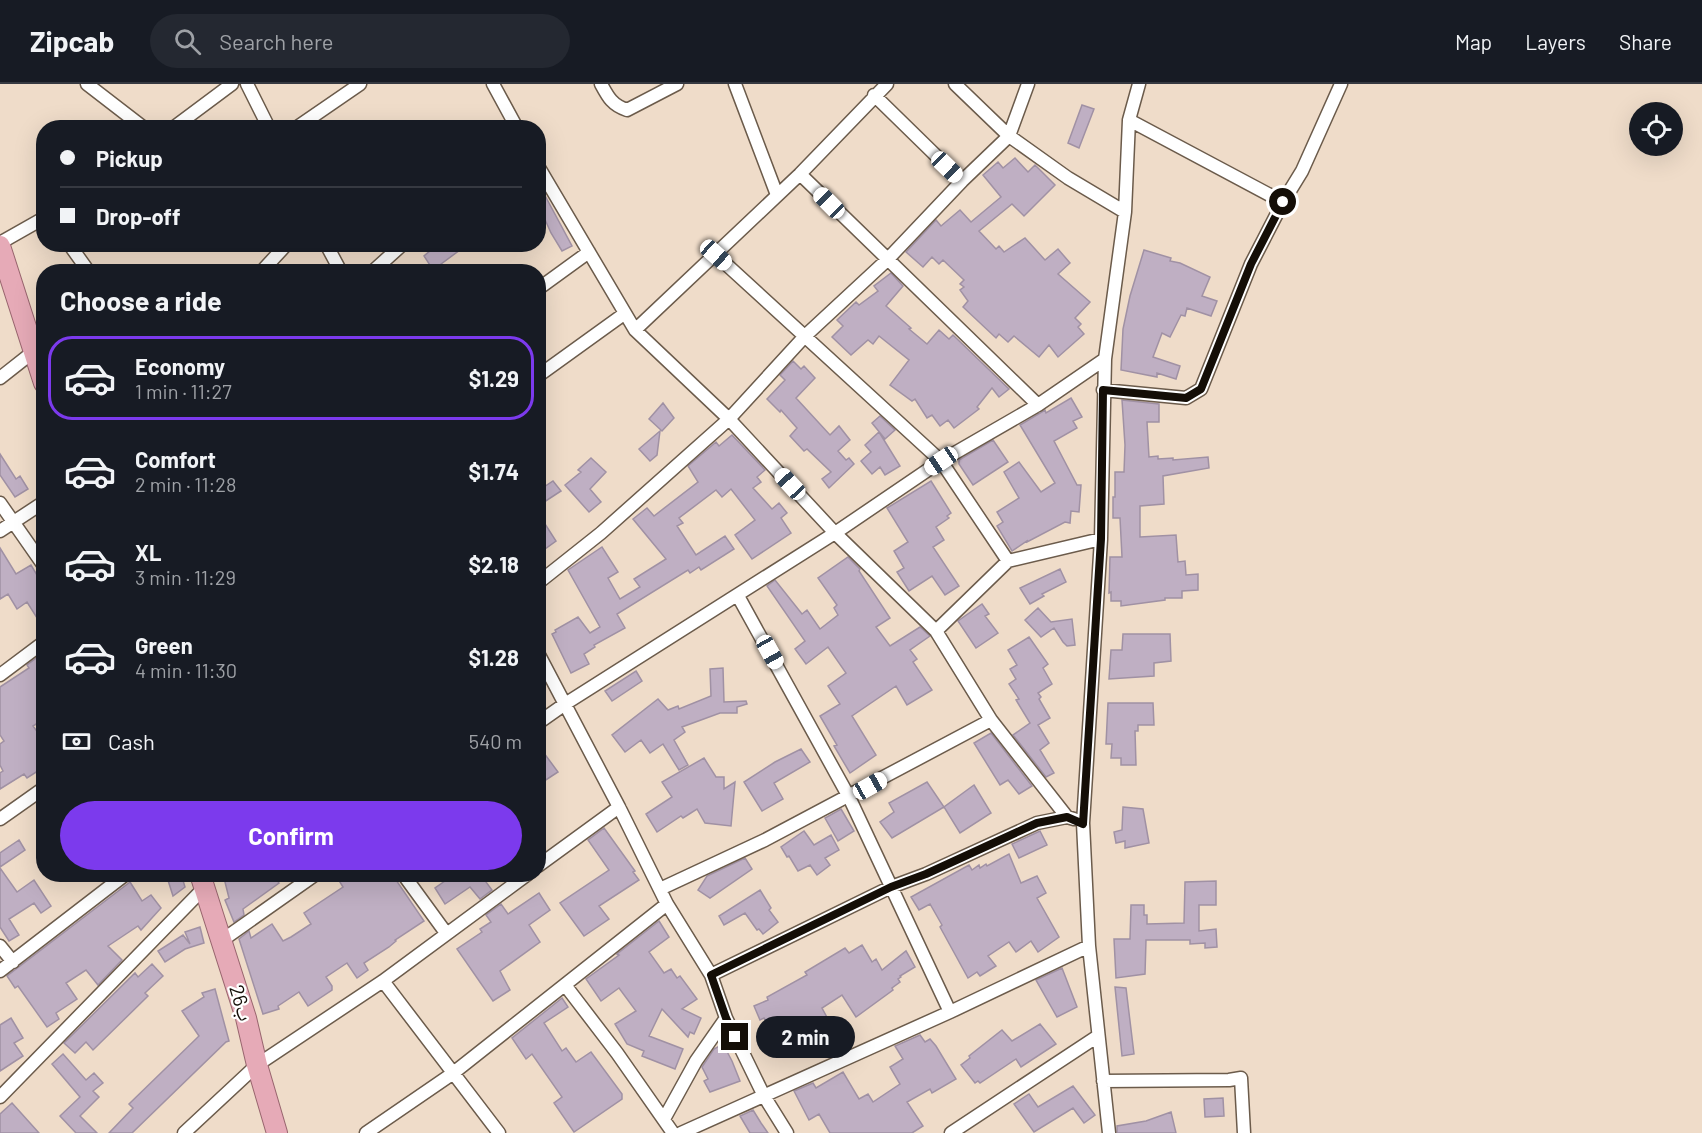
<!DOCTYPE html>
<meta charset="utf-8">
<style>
body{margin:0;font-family:Barlow,"Noto Naskh Arabic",sans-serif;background:#242831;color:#f1f3f6;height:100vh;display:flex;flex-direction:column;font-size:22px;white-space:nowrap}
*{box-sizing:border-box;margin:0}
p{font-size:20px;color:#9ea1a6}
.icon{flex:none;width:33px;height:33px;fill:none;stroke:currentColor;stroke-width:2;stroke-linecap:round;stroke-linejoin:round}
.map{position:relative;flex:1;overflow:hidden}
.details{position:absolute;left:36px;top:180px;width:510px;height:618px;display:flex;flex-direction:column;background:#171b24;border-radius:24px;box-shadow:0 6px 24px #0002}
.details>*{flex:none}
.hud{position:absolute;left:36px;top:36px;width:510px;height:132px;border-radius:24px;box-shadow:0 6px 24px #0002;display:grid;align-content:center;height:132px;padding:0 24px;background:#171b24}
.tools{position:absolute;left:1629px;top:18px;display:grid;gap:12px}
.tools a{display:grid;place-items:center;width:54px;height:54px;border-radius:50%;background:#171b24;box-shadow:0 6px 24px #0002;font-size:30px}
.end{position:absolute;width:27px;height:27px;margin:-14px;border:8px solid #140e07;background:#fff;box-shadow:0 0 0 3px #fff}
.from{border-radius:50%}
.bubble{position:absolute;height:42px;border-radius:21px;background:#171b24;box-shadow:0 6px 24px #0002;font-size:20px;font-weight:700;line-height:42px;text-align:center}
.car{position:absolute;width:18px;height:36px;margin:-18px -9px;border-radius:8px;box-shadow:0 0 4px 2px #0007;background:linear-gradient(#fff 24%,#345 0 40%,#fff 0 76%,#345 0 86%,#fff 0)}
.hud b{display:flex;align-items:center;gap:21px;height:57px;font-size:22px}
.hud b+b{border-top:2px solid #363941}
.hud i{width:15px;height:15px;background:#f1f3f6}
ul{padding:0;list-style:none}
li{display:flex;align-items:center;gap:18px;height:84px;margin:0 12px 9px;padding:0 12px;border:3px solid transparent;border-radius:24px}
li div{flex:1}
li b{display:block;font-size:22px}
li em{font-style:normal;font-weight:700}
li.active{border-color:#7c3aed}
li>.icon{width:54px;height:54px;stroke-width:1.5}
h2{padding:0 24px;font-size:27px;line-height:72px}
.pay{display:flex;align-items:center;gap:15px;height:66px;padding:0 24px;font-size:22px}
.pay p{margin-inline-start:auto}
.primary-button{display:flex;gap:12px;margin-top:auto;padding:12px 24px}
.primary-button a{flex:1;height:69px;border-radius:36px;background:#7c3aed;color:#fff;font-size:24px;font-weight:700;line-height:69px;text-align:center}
header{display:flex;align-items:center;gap:36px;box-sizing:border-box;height:84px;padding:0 30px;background:#171b24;border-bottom:2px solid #363941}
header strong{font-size:28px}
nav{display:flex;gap:33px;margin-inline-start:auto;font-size:21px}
.search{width:420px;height:54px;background:#242831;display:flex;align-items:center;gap:15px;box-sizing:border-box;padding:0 21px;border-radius:33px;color:#9ea1a6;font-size:22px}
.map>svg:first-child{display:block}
</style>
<header>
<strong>Zipcab</strong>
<div class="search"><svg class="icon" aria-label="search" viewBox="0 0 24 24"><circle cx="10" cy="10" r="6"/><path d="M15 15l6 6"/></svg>Search here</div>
<nav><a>Map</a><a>Layers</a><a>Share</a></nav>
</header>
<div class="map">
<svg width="1702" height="1049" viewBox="0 0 1702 1049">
<rect width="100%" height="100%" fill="#efdcc9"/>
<path fill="#bfafc3" stroke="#a091a4" stroke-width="1.5" d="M1082,21L1094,25L1079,64L1068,59Z
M1015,74L1028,88L1035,81L1055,101L1024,132L1012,120L979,147L996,165L999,162L1004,168L1025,154L1045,176L1058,165L1070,179L1058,190L1090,218L1075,234L1081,240L1078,243L1084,250L1058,273L1049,261L1039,273L1014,252L1008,258L999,250L996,254L963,223L968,217L960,206L964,203L960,200L964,196L943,176L939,180L932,173L923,183L906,168L936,136L941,142L960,126L971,138L1001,113L983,91L998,78L1003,84Z
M542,106L572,162L562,167L551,149L538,120V108Z
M438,160H468L433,186L424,172Z
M1144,166L1171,174L1170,177L1180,179L1210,193L1202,212L1217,217L1211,232L1187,224L1185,232L1181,231L1170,253L1162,249L1153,273L1180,282L1176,295L1157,289V293L1121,286L1123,245L1130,212Z
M891,189L903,202L886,222L911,244L909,245L927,260L939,246L949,255L953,251L1009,305L999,313L992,304L977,323L979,325L954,344L948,336L940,342L932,331L927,334L915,315L912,317L890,301L909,276L879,252L873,260L868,256L851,271L832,253L843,242L837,236L856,218L859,221L878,207L874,202Z
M793,277L801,285L804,282L815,294L796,314L830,351L839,342L850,356L838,367L846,376L849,374L854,380L829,404L822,395L831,388L807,365L804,367L790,352L797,344L781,326L780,328L767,315L785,296L780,291Z
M1071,314L1082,333L1073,337L1077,344L1054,357L1077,401H1081L1079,428L1071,427L1070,439L1065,438L1027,458V457L1012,467L997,442L1003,438L997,428L1019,414L1004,388L1019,378L1041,408L1055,399L1020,341L1045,326L1046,329Z
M1122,316L1159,320V338H1147L1149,373L1158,372V375L1173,374V376L1208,373L1209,384L1163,392L1164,420L1140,422V453L1176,451L1178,478L1185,477L1186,491L1198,490V506L1182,507V514H1165V516L1121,522V517H1111V508L1109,509L1110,473H1122L1120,434H1113V413H1115V388H1124L1125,361Z
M663,319L674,334L662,347L649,335Z
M880,332L895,346L885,355L872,339Z
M660,347L657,371L650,377L639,365Z
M879,348L900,382L885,391L880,383L872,390L861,377L871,368L865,361Z
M732,351L765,386L757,393L761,398L753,404L772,425L779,419L787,429L781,434L791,449L752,475L735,451L755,436L731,405L722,413L716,406L679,434L683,439L677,442L696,471L725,452L734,465L701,486L699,483L690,489L688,486L617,530L625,544L594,561L595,563L584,570L589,580L571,589L552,550L556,548L555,546L578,533L590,549L600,543L568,486L602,463L618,488L608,494L620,515L640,503L634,495L666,475L633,435L647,424L654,432L698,398L688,382L716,358L719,362Z
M993,356L1008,378L973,401L959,380V376Z
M0,370L16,395L20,392L28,405L15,413L0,391Z
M591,374L606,388L590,405L601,418L589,428L565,401L581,388L578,386Z
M553,397L561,407L538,422V407Z
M931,397L951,429L947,432L949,434L936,443L944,456L933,463L959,502L945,511L932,492L909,507L897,488L904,484L894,467L908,458L887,424Z
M538,429L556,457L538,470Z
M0,464L16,490L31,481L40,496L38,497L44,506V545L27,518L17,525L8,510L0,515Z
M848,473L860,485L859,487L890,534L876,543L890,562L920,543L930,552L910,566L917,575L913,578L932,606L907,621L896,602L852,632L876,671L850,689L834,662L837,661L820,632L840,620L828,602L846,589L828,563L806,580L795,565L805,557L767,502L775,496L802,530L807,526L820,545L838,531L834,524L837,521L818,494Z
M1060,485L1066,498L1042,510L1044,512L1030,520L1020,504Z
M982,520L989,530L985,532L998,549L976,564L958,537Z
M1038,524L1051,538L1072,535L1075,561L1067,562L1063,558L1054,544L1041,553L1025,536Z
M1123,550H1170L1171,577L1154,579V592L1109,595L1111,566H1122Z
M1029,553L1048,580L1043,584L1052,600L1038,609L1041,613L1039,615L1050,634L1038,641L1049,659L1040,666L1054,689L1046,693L1013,651L1030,639L1016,616L1019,615L1009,600L1016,595L1010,585L1017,581L1008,566Z
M39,572L44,579V635L33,642L44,657V683L27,694L24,690L0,705V689L3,687L0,681V660L4,657L0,651V603L29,584L27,581Z
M723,584L724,618L746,617L747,620L737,623V629H720L682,643L685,648L674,656L688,681L679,686L663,660L650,669L641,656L625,668L612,651L658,615L668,626L678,622L679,625L711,612L710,585Z
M636,587L642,597L612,617L605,607Z
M1108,619H1153L1154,641H1138V647H1135L1136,681H1121V674H1111L1112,660H1106Z
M991,649L1032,702L1019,710L1008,696L1000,701L974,659Z
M538,661L558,688L538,701Z
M801,665L810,678L774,699L783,715L762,727L744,698L775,678Z
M704,674L716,693H724V705L735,698L731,742L705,739L697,725L683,734L681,732L657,748L646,730L672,713L662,698Z
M927,698L944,723L892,754L880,738L894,728L889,719Z
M974,701L991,729L960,749L944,723Z
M1123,723L1143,725L1149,759L1125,764V757L1116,759L1114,748L1122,746Z
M841,725L854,747L838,757L825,734Z
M604,744L635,787L633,788L639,796L599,822L609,835L584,852L560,819L609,786L588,756Z
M804,747L814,761L831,751L839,766L825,774L830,781L817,791L810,781L798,787L789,772L787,773L781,763Z
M1040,747L1047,761L1019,774L1012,760Z
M19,756L25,766L0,783V769Z
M1009,770L1021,799L1037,792L1046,809L1037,814L1059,853L1038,868L1031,857L1016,868L1009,858L988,872L996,882L980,892L977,888L968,894L940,843L942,841L930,820L919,826L911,813L969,781L972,786L979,781L980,784L986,780L987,782Z
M745,774L752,785L710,814L698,806L707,792Z
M0,784L17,808L34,796L51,822L41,829L34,819L9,835L19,851L9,857L0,843Z
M166,790H181L185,803L173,812Z
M223,790H273L279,799L243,825L244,831L234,838L225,816L229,814Z
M335,790H392L424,837L395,856L396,857L389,863L364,879L368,886L357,894L347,879L326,893L332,902V906L308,922L299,908L278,922L279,925L263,930L239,855L249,847L251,854L272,840L283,857L291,853L311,840L304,829L343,803Z
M455,790H488L483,794L492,806L480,815L470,803L445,820L435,804Z
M1216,797V821H1199V847L1216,845L1217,863L1205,864V859L1190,860V856H1146L1145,890L1116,894L1114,855H1130L1131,821H1144V831H1147V840L1184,839L1185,798Z
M130,798L142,817L151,811L161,824L141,846L138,842L108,862L122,876L98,901L86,886L66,899L77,915L56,929L59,935L47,943L18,902L15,904L7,892Z
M760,806L771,824L769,826L778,838L763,850L759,845L757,846L745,829L724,841L719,832Z
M539,809L550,826L529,841L540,858L500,887L510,906L493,917L457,865L482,848L480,845L491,838L486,831L501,820L508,830Z
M659,837L669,853L649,868L664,889L671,885L677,894L680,892L697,915L682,925L701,934L694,950L690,948L688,953L662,925L649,952L683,965L675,985L642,972L644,967L627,960L615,940L636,927L619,904L601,917L586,895L619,871L617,870Z
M200,843L204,859L185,865L165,878L158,867L183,851L190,860L185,848Z
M862,861L872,878L876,875L882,886L906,867L915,883L900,892L901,893L898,895L900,898L892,904L893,906L856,933L842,911L822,924L838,954L828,959L827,957L814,966L808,958L805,956L802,958L794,947L778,957L764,934L760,936L754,922L768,916L767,913L807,891L805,888L845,864L849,869Z
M152,880L163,892L145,909L148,912L93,966L86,958L75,969L64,959L135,889L138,893Z
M1062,884L1077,923L1057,933L1036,896Z
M1115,903L1126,904L1134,970L1122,972Z
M215,905L229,957L226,958L132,1049H109L133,1024L129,1020L199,952L182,927L204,913L202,909Z
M562,914L568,923L544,939L562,967L566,964L576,978L591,968L622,1010V1015L574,1048L554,1019L562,1013L532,970L526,975L512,954Z
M11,934L23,954L14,959L23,972L0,987V941Z
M1040,940L1056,960L1021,983L1016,975L980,999L978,997L975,999L961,981L970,974L969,972L1002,946L1012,957Z
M920,951L925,958L930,955L936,962L956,995L932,1009L930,1005L907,1018L923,1042L912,1049H830L819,1030L809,1036L794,1007L813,999L816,1004L843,988L859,1015L868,1010L873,1018L900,1000L890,983L903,975L895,962Z
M723,960L732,977L740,997L710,1008L704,997L708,995L702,983L714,965Z
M63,970L86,996L94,989L103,999L93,1007L99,1013L80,1032L97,1049H76L60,1032L80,1013L52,980Z
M1073,1002L1095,1031L1084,1039L1073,1024L1034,1048L1014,1020L1029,1010L1038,1023Z
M1223,1014L1224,1032L1205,1033L1204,1015Z
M12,1019L39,1049H0V1030Z
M753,1026L761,1039L768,1049H750L740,1032Z
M1171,1028L1176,1049H1117V1042L1146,1037Z"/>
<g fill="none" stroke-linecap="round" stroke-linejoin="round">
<g stroke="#6b5b4b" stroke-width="15">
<path id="minor" d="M87,0L144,44
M247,0L269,44
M493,0L517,44
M601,0C608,13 612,21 627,26L677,0
M735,0L777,111
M955,0L1009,52L1068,94L1125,128
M874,11L962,97
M1129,36L1283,118
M173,44L232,0
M296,44L360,0
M538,82L635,246L729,335L835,449L936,547L991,636L1067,733
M800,90L1038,321
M0,159L44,134
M69,160L89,188
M326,160L341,188
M716,171L941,377L1008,477
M261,188L287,160
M372,188L403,160
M538,205L589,168
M635,246L800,90L887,0
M538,292L624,230
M0,294L33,268
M1103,306L1186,314L1201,305L1251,180L1283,118L1302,87L1341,0
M0,419L44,482
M0,447L44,418
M538,499L601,449L729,335L805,252L887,176L962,97L1009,52L1028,0
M738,512L849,713L950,928
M936,547L1008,477L1101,455
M538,569L619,723L667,820L711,891L726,934L764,1012L787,1049
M0,591L44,558
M538,639L565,620L835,449L941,377L1038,321L1105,275
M0,735L44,704
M538,782L619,723
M403,790L446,849
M660,805L765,756L991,636
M221,857L316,790
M0,862L13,878
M0,887L126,790
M711,891L891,803L926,790L1037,739L1067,733L1074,735
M383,897L499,1049
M565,901L617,969L673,1049
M1103,997L1229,996L1241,994L1244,1049
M0,1013L204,804
M664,1035L696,977L726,934
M184,1049L257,981L383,897L528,790
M366,1049L452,990L667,820
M681,1049L950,928L1089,862
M951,1049L1098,952
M1109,1049L1089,862L1083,739L1101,455L1105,275L1125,128L1129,36L1139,0"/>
</g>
<g stroke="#98656e" stroke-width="22">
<path id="trunk" d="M0,162L44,299
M200,790L246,934L257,981L277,1049"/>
</g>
<use href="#minor" stroke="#fff" stroke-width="12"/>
<use href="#trunk" stroke="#e6aab7" stroke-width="20"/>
</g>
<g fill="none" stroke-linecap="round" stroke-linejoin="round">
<path stroke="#140e07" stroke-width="8" d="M735,953L726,934L711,891L891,803L926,790L1037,739L1067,733L1083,740L1101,455L1103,306L1186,314L1201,305L1251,180L1283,118"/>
</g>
<g text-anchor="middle" stroke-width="4.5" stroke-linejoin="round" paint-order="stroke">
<g font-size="20" fill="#140e07" stroke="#fff">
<text transform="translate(241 919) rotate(73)" y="7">26ب</text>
</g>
</g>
</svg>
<div class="tools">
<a><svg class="icon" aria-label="locate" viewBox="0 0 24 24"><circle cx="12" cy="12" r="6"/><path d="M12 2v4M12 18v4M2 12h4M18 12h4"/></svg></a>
</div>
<i class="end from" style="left:1283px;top:118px"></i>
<i class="end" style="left:735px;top:953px"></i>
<div class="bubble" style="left:756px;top:932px;width:99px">2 min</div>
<i class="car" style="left:947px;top:83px;rotate:134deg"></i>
<i class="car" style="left:829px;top:119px;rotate:315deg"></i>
<i class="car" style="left:716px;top:171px;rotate:132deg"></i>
<i class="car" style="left:941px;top:377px;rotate:236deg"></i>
<i class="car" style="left:790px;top:400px;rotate:317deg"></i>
<i class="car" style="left:770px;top:568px;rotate:151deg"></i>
<i class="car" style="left:870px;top:702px;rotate:61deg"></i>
<div class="hud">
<b><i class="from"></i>Pickup</b>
<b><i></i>Drop-off</b>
</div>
<section class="details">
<h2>Choose a ride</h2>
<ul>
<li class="active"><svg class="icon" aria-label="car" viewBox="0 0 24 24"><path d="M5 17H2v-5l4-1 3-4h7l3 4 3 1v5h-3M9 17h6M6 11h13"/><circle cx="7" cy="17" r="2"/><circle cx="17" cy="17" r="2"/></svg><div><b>Economy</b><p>1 min · 11:27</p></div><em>$1.29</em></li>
<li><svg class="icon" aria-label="car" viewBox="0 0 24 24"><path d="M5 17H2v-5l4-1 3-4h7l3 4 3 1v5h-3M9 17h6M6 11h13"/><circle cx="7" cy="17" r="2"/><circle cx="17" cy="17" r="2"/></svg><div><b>Comfort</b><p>2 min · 11:28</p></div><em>$1.74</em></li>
<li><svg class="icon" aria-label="car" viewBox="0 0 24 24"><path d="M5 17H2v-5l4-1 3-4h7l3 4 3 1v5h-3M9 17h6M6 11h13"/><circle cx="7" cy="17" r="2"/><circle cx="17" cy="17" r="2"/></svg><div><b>XL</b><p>3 min · 11:29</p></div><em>$2.18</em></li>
<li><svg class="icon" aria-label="car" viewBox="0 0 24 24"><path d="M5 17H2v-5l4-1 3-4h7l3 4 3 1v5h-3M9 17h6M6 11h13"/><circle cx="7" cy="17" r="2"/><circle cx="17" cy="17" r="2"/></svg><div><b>Green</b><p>4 min · 11:30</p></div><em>$1.28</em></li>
</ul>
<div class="pay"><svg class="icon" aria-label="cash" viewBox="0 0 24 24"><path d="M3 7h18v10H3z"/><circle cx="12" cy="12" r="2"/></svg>Cash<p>540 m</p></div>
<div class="primary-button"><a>Confirm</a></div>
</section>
</div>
